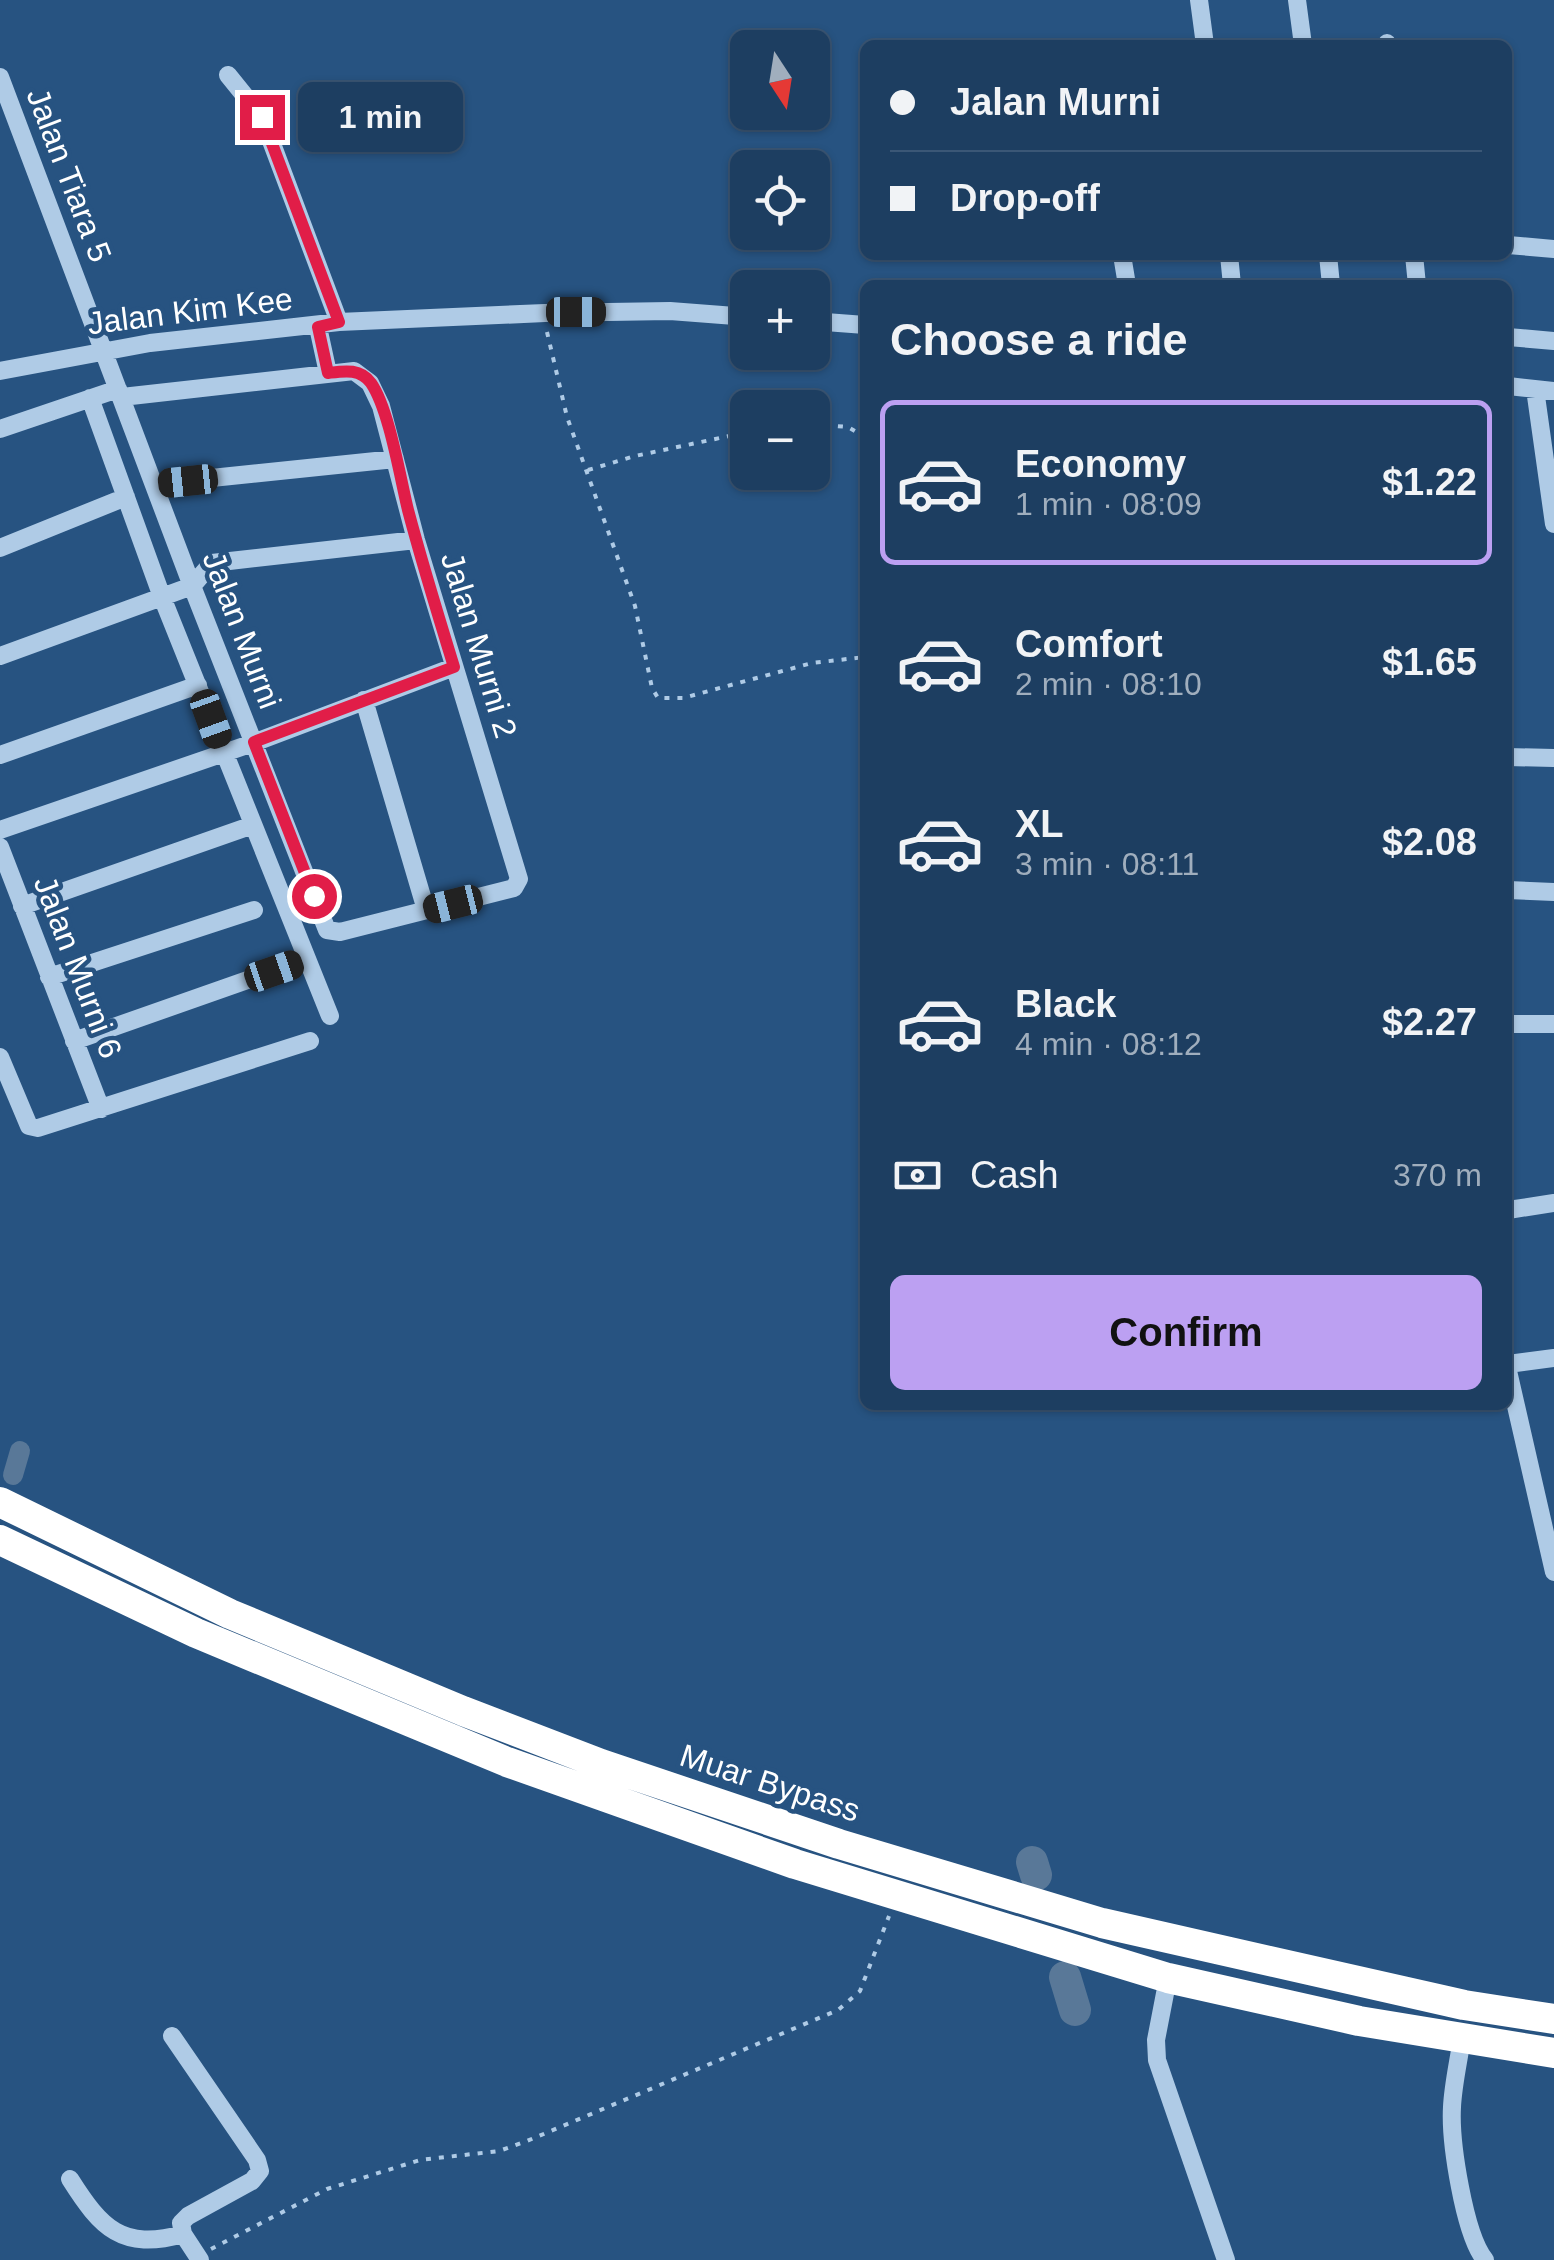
<!DOCTYPE html>
<meta charset="utf-8">
<style>
body{margin:0;font-family:Helvetica,sans-serif;background:#2a496a;color:#f1f3f6;height:100vh;display:flex;flex-direction:column;font-size:38px;white-space:nowrap}
*{box-sizing:border-box;margin:0}
p{font-size:32px;color:#a0aebd}
.icon{flex:none;width:55px;height:55px;fill:none;stroke:currentColor;stroke-width:2;stroke-linecap:round;stroke-linejoin:round}
.map{position:relative;flex:1;overflow:hidden}
.side{position:absolute;left:860px;top:280px;width:652px;height:1130px;display:flex;flex-direction:column;background:#1d3e61;border-radius:15px;box-shadow:0 2px 8px #0004,0 0 0 2px #3b5776}
.side>*{flex:none}
.banner{position:absolute;left:860px;top:40px;width:652px;height:220px;border-radius:15px;box-shadow:0 2px 8px #0004,0 0 0 2px #3b5776;display:grid;align-content:center;height:220px;padding:0 30px;background:#1d3e61}
.needle{width:65px;rotate:168deg}
.controls{position:absolute;left:730px;top:30px;display:grid;gap:20px}
.controls a{display:grid;place-items:center;width:100px;height:100px;border-radius:15px;background:#1d3e61;box-shadow:0 2px 8px #0004,0 0 0 2px #3b5776;font-size:50px}
.end{position:absolute;width:45px;height:45px;margin:-22px;border:12px solid #e11d48;background:#fff;box-shadow:0 0 0 5px #fff}
.from{border-radius:50%}
.bubble{position:absolute;height:70px;border-radius:15px;background:#1d3e61;box-shadow:0 2px 8px #0004,0 0 0 2px #3b5776;font-size:32px;font-weight:600;line-height:70px;text-align:center}
.car{position:absolute;width:30px;height:60px;margin:-30px -15px;border-radius:12px;box-shadow:0 0 8px 2px #0007;background:linear-gradient(#222 24%,#8ab4d8 0 40%,#222 0 76%,#8ab4d8 0 86%,#222 0)}
.banner b{display:flex;align-items:center;gap:35px;height:95px;font-size:38px}
.banner b+b{border-top:2px solid #3b5776}
.banner i{width:25px;height:25px;background:#f1f3f6}
ul{padding:0;list-style:none}
li{display:flex;align-items:center;gap:30px;height:165px;margin:0 20px 15px;padding:0 10px;border:5px solid transparent;border-radius:15px}
li div{flex:1}
li b{display:block;font-size:38px}
li em{font-style:normal;font-weight:600}
li.current{border-color:#bca0f2}
li>.icon{width:90px;height:90px;stroke-width:1.5}
h2{padding:0 30px;font-size:45px;line-height:120px}
.pay{display:flex;align-items:center;gap:25px;height:110px;padding:0 30px;font-size:38px}
.pay p{margin-inline-start:auto}
.action{display:flex;gap:20px;margin-top:auto;padding:20px 30px}
.action a{flex:1;height:115px;border-radius:15px;background:#bca0f2;color:#111;font-size:40px;font-weight:600;line-height:115px;text-align:center}
.map>svg:first-child{display:block}
</style>
<div class="map">
<svg width="1554" height="2260" viewBox="0 0 1554 2260">
<rect width="100%" height="100%" fill="#275381"/>
<g fill="none" stroke-linecap="round" stroke-linejoin="round">
<path stroke="#597898" stroke-width="20" d="M13,1475L20,1451"/>
<path stroke="#597898" stroke-width="32" d="M1032,1862L1036,1875
M1065,1977L1075,2010"/>
<path stroke="#afcbe6" stroke-width="4" stroke-dasharray="5 8" stroke-linecap="butt" d="M547,332L567,417L635,606L652,688L658,698H683L812,663L865,657
M812,424L848,427L865,437
M588,470L635,456L748,432
M211,2249L327,2189L420,2160L499,2151L527,2141L838,2010L860,1991L889,1916"/>
<path stroke="#afcbe6" stroke-width="18" d="M1199,0L1205,45
M1297,0L1303,45
M1387,43V45
M228,75L262,117L339,322
M0,77L192,586L327,930L340,932L514,888L519,879L416,540L381,406L370,383L354,371L122,397
M1508,245L1554,249
M1122,255L1127,285
M1229,255L1232,285
M1328,255L1331,285
M1414,255L1417,285
M812,321L865,325
M318,327L328,373
M1508,337L1554,341
M0,371L150,343L339,322L545,313L670,311L748,317
M1508,386L1554,391
M1535,389L1554,524
M90,398L162,597L330,1016
M0,429L118,389
M154,484L395,459
M0,548L126,497
M0,656L192,586L212,563L416,540
M364,700L426,910
M0,755L198,685
M1508,757L1554,758
M0,830L253,743L454,667
M0,847L101,1109
M1508,890L1554,892
M22,906L253,825
M49,977L254,910
M1508,1024H1554
M74,1041L307,959
M0,1057L29,1126L38,1128L310,1041
M1508,1210L1554,1203
M1508,1364L1554,1358
M1508,1371L1554,1572
M1168,1978L1156,2040L1157,2060L1226,2260
M172,2036L257,2160L260,2171L252,2181L188,2216L181,2223L183,2234L200,2260
M1461,2044C1458,2064 1453,2086 1452,2107C1450,2141 1464,2234 1485,2260
M70,2179C101,2228 122,2251 183,2234"/>
<path stroke="#fff" stroke-width="30" d="M0,1502L230,1614L463,1711L601,1764L839,1844L1102,1923L1464,2005L1554,2019
M0,1540L196,1633L507,1762L795,1864L1168,1978L1359,2021L1554,2053"/>
</g>
<g fill="none" stroke-linecap="round" stroke-linejoin="round">
<path stroke="#e11d48" stroke-width="12" d="M262,117L339,322L318,327L328,373C344,371 360,368 371,383C389,409 400,477 408,510C422,563 438,615 454,667L254,742L314,896"/>
</g>
<g text-anchor="middle" stroke-width="9" stroke-linejoin="round" paint-order="stroke">
<g font-size="32" fill="#fff" stroke="#275381">
<text transform="translate(69 175) rotate(69)" y="11">Jalan Tiara 5</text>
<text transform="translate(190 311) rotate(-7)" y="11">Jalan Kim Kee</text>
<text transform="translate(242 630) rotate(69)" y="11">Jalan Murni</text>
<text transform="translate(479 645) rotate(73)" y="11">Jalan Murni 2</text>
<text transform="translate(78 967) rotate(69)" y="11">Jalan Murni 6</text>
<text transform="translate(770 1783) rotate(18)" y="11">Muar Bypass</text>
</g>
</g>
</svg>
<div class="controls">
<a><svg class="needle" viewBox="-14 -14 28 28"><path d="M0-13l5 13h-10z" fill="#e53935"/><path d="M0 13l5-13h-10z" fill="#a0aebd"/></svg></a>
<a><svg class="icon" aria-label="locate" viewBox="0 0 24 24"><circle cx="12" cy="12" r="6"/><path d="M12 2v4M12 18v4M2 12h4M18 12h4"/></svg></a>
<a>+</a>
<a>−</a>
</div>
<i class="end from" style="left:314px;top:896px"></i>
<i class="end" style="left:262px;top:117px"></i>
<div class="bubble" style="left:298px;top:82px;width:165px">1 min</div>
<i class="car" style="left:576px;top:312px;rotate:90deg"></i>
<i class="car" style="left:188px;top:481px;rotate:264deg"></i>
<i class="car" style="left:211px;top:719px;rotate:160deg"></i>
<i class="car" style="left:453px;top:904px;rotate:256deg"></i>
<i class="car" style="left:274px;top:971px;rotate:71deg"></i>
<div class="banner">
<b><i class="from"></i>Jalan Murni</b>
<b><i></i>Drop-off</b>
</div>
<section class="side">
<h2>Choose a ride</h2>
<ul>
<li class="current"><svg class="icon" aria-label="car" viewBox="0 0 24 24"><path d="M5 17H2v-5l4-1 3-4h7l3 4 3 1v5h-3M9 17h6M6 11h13"/><circle cx="7" cy="17" r="2"/><circle cx="17" cy="17" r="2"/></svg><div><b>Economy</b><p>1 min · 08:09</p></div><em>$1.22</em></li>
<li><svg class="icon" aria-label="car" viewBox="0 0 24 24"><path d="M5 17H2v-5l4-1 3-4h7l3 4 3 1v5h-3M9 17h6M6 11h13"/><circle cx="7" cy="17" r="2"/><circle cx="17" cy="17" r="2"/></svg><div><b>Comfort</b><p>2 min · 08:10</p></div><em>$1.65</em></li>
<li><svg class="icon" aria-label="car" viewBox="0 0 24 24"><path d="M5 17H2v-5l4-1 3-4h7l3 4 3 1v5h-3M9 17h6M6 11h13"/><circle cx="7" cy="17" r="2"/><circle cx="17" cy="17" r="2"/></svg><div><b>XL</b><p>3 min · 08:11</p></div><em>$2.08</em></li>
<li><svg class="icon" aria-label="car" viewBox="0 0 24 24"><path d="M5 17H2v-5l4-1 3-4h7l3 4 3 1v5h-3M9 17h6M6 11h13"/><circle cx="7" cy="17" r="2"/><circle cx="17" cy="17" r="2"/></svg><div><b>Black</b><p>4 min · 08:12</p></div><em>$2.27</em></li>
</ul>
<div class="pay"><svg class="icon" aria-label="cash" viewBox="0 0 24 24"><path d="M3 7h18v10H3z"/><circle cx="12" cy="12" r="2"/></svg>Cash<p>370 m</p></div>
<div class="action"><a>Confirm</a></div>
</section>
</div>
